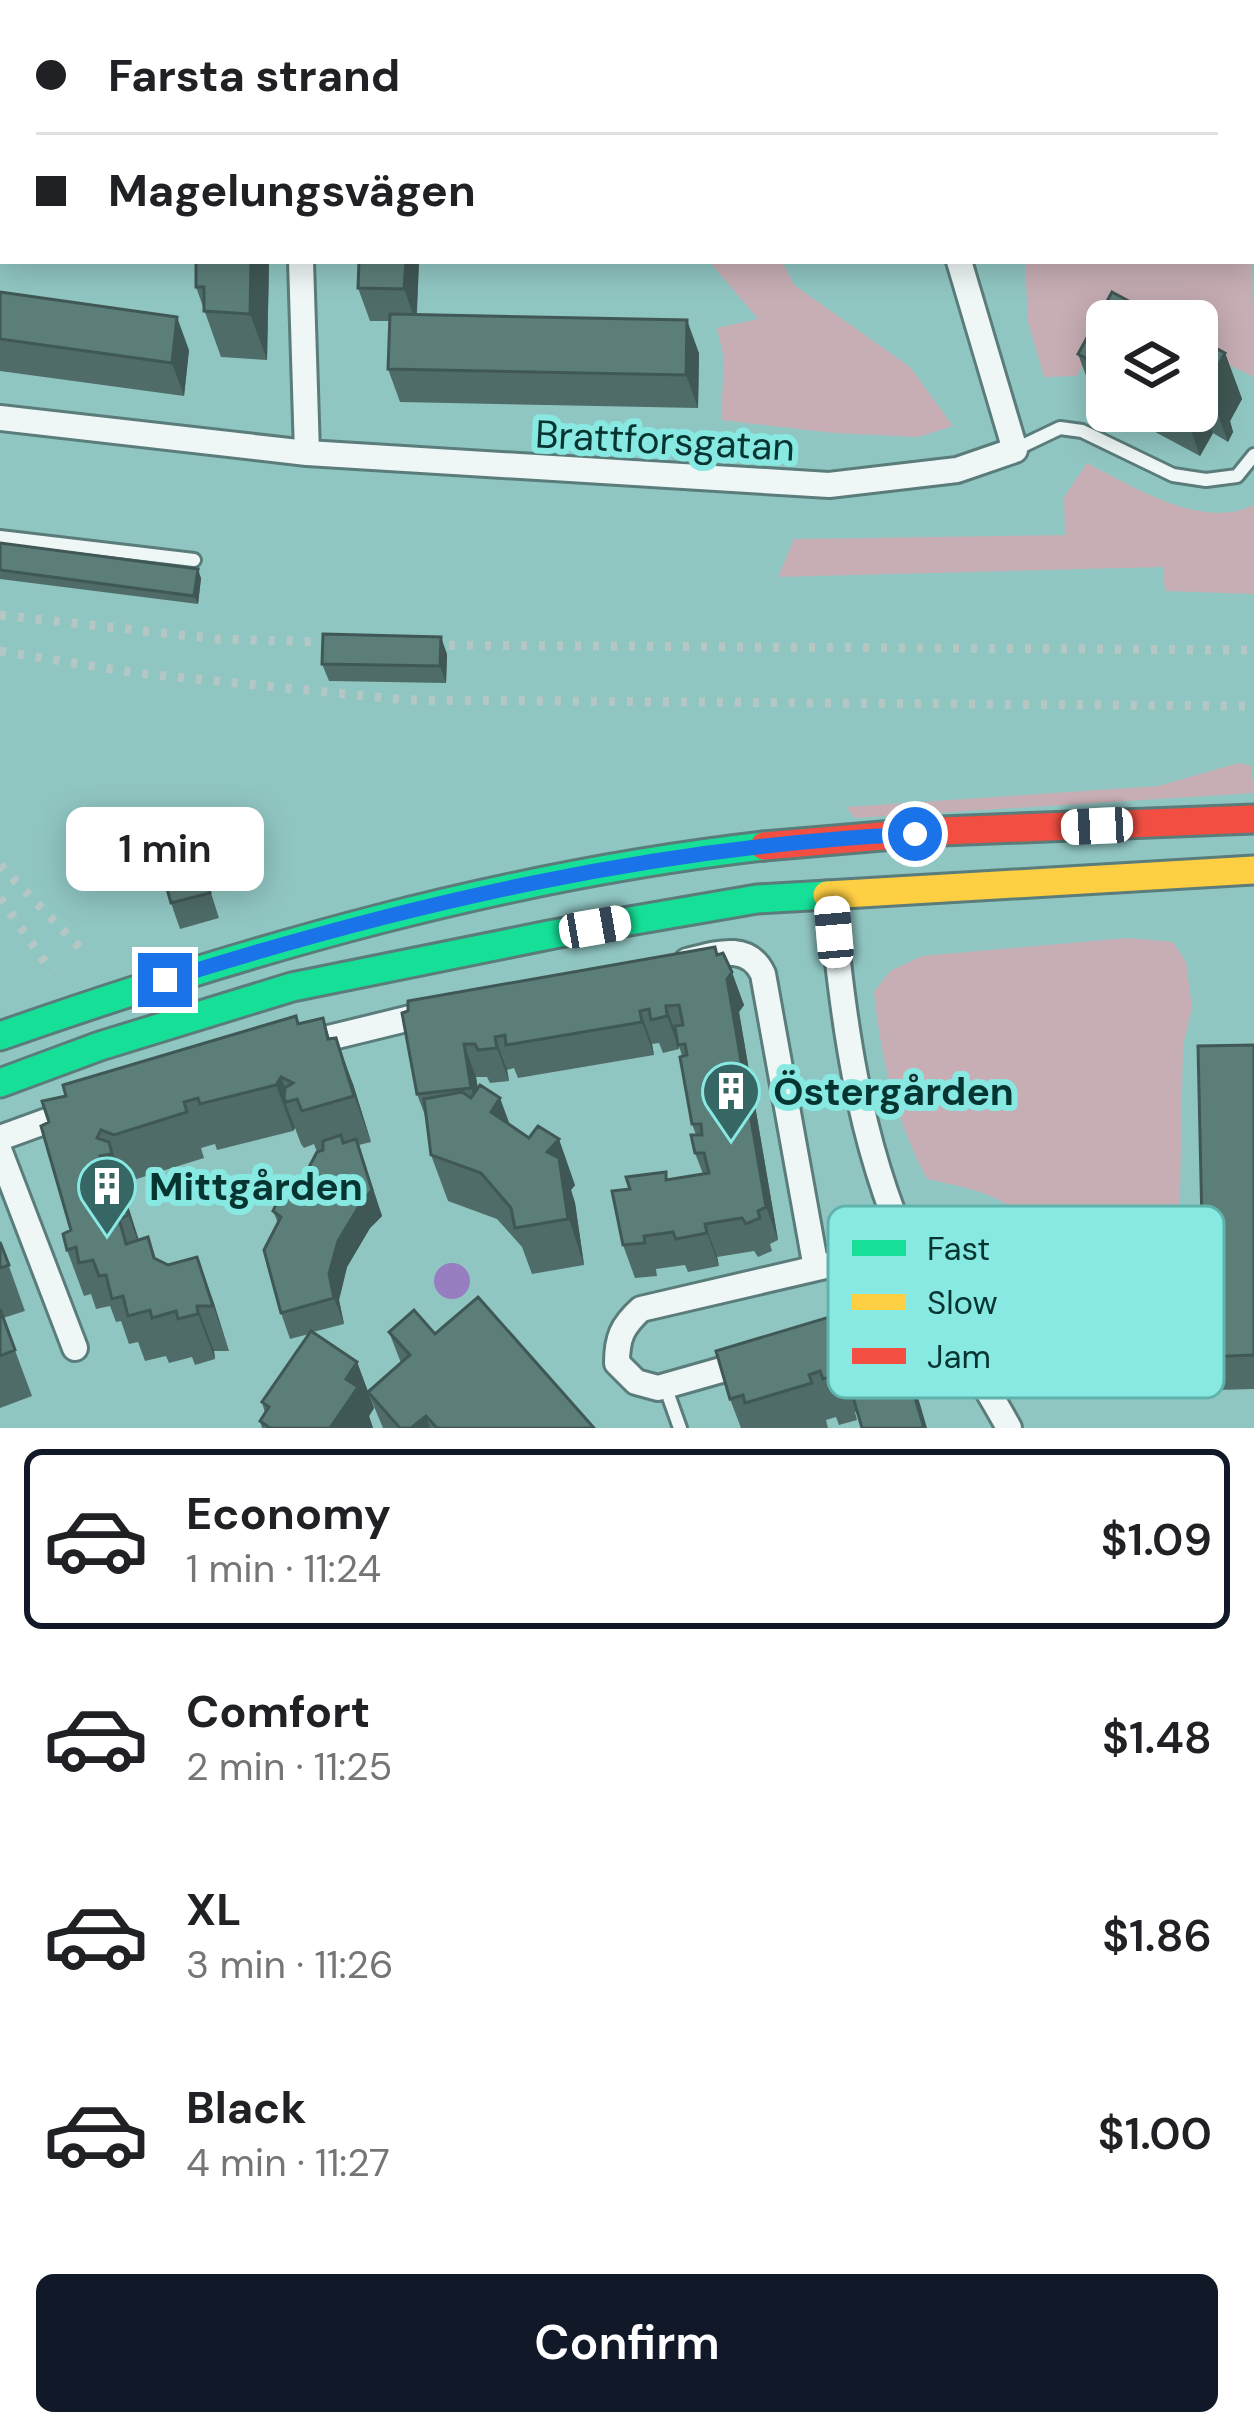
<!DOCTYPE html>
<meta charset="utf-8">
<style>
body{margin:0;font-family:"DM Sans",sans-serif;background:#f2f2f2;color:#202124;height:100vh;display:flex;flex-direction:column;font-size:45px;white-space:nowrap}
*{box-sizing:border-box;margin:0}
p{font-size:39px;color:#757577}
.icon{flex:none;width:66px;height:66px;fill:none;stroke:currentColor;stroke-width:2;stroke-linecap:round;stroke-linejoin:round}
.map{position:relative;height:1428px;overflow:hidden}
.sheet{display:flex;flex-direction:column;background:#fff;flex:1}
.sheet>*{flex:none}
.guide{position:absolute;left:0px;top:0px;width:1254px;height:264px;box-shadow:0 6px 30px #0003;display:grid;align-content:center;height:264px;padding:0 36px;background:#fff}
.fabs{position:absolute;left:1086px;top:300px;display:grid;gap:24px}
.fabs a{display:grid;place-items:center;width:132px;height:132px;border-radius:18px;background:#fff;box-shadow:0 6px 30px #0003;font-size:60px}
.end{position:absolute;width:54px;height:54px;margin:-27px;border:15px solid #1a73e8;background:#fff;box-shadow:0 0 0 6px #fff}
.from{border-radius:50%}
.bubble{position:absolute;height:84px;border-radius:18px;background:#fff;box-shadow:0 6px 30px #0003;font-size:39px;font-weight:600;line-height:84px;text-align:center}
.car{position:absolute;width:36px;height:72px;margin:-36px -18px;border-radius:15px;box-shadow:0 0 9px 3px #0007;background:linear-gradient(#fff 24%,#345 0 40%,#fff 0 76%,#345 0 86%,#fff 0)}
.guide b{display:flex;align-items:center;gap:42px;height:114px;font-size:45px}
.guide b+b{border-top:3px solid #e0e0e0}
.guide i{width:30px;height:30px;background:#202124}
ul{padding:21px 0 0;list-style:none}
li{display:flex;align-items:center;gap:36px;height:180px;margin:0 24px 18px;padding:0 12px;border:6px solid transparent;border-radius:18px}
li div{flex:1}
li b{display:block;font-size:45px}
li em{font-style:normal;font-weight:600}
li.current{border-color:#111827}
li>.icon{width:108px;height:108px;stroke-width:1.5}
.action{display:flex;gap:24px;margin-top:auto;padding:24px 36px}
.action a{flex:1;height:138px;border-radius:18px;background:#111827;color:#fff;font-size:48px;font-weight:600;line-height:138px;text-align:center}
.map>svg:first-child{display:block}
</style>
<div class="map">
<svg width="1254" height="1428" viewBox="0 0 1254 1428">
<rect width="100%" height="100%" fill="#90c6c2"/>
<path fill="#c7aeb4" d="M1251,207L1254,377L1197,350V321H1107L1077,376L1044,377L1028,322L1025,261H1251Z
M709,261H782L794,285L910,367L953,426L918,437L834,433L721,420L724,359L717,328L758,319Z
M1087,463C1132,486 1203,531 1254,505V594L1165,591L1163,567L778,577L794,539L1065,535L1064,497Z
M1239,763L1251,766L1254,793L855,818L846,807L1158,786Z
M1128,938L1173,942L1186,962L1192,1008L1183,1045L1179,1245C1145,1271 1095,1258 1055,1252C1015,1199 990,1192 927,1179C895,1117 881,1060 874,992L890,971L922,956Z"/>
<path fill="#967ec1" d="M434 1281a18 18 0 1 1 36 0a18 18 0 1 1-36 0Z"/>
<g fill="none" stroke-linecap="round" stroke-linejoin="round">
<g stroke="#5a7c7a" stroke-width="18">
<path id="lane" d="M1016,449L1060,428L1082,431L1173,475L1206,480L1237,476L1254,455
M0,537L194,560
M665,1386L680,1428"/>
</g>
<g stroke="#5a7c7a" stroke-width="30">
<path id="street" d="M165,0L169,3
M940,0L942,3
M1165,0L1167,3
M1251,44L1254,46
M301,261L307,453
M0,418L307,453L829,485L957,470L1015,450L959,261
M831,894C842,1014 858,1141 909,1252C937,1313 977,1369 1009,1428
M687,961C716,954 748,942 763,974L816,1268
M300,1045L435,1012
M0,1138L77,1110
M0,1152L75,1348
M843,1333C866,1308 870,1289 865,1256
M753,1361L658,1388L636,1382L617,1363C617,1338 622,1326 641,1309L907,1247"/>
</g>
<g stroke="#5a7c7a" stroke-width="33">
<path id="fast" d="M0,1036C249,949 502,876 764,846
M0,1083L100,1046L292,987L554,934L757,899L827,895"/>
</g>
<g stroke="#5a7c7a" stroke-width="33">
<path id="slow" d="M827,895L1254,870"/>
</g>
<g stroke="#5a7c7a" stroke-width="33">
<path id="jam" d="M764,846L941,831L1254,819"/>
</g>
<use href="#lane" stroke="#eef6f6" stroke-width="12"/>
<use href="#street" stroke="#eef6f6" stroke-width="24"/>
<use href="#fast" stroke="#16e098" stroke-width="27"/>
<use href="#slow" stroke="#ffcf43" stroke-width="27"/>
<use href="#jam" stroke="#f24e42" stroke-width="27"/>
<path stroke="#b5c7c5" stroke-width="9" stroke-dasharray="6 12" stroke-linecap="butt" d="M0,615L218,639L359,643
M413,645L1254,650
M0,651L136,673L406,700L1254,706
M0,865L84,952
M0,898L52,972"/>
</g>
<path fill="#4f6c68" d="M249,0H352L353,3H253Z
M399,0H617V3H400Z
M1251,52L1254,53V162L1251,161Z
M269,261L267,360L221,357L196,287Z
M419,261L417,314L699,353L698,408L400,402L388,369L390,321H370L358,288Z
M0,292L189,350L184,396L0,371Z
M1107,321V406L1095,400L1078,354Z
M1197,338L1225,353L1242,399L1230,421L1233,432L1228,442L1213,433L1200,456L1116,411H1197Z
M0,543L201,578L198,604L0,579Z
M447,654L446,683L329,681L322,664Z
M204,871L219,918L180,929L171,903Z
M718,955L744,1005L739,1012L778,1240L770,1244L772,1251L758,1257L754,1251L717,1257L719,1266L688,1272L685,1265L656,1269L657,1276L635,1278L623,1245L630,1189L669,1180L703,1174L695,1153L696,1135L692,1124L682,1056L679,1046V1049L663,1053L659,1043L652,1044L654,1055L518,1078L514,1068L507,1070L509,1081L490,1083L487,1077H476L478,1088L510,1125L575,1185L571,1190L575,1203L584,1265L532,1274L522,1247L497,1219L448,1201L431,1155L426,1118L417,1094L402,1013Z
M323,1018L330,1039L353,1084L371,1142L359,1145L382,1216L370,1228L347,1267L339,1300L344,1324L313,1332L357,1362L374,1408L369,1416L373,1428H262L260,1421L265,1413L262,1402L309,1334L290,1339L281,1313L278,1223L273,1211L298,1188L317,1152L314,1144L304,1148L301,1144L295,1128L293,1131L217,1150L215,1144L201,1148L204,1158L130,1181L122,1177L128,1199L126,1200L139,1240L148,1237L156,1259L168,1265L197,1257L229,1351H214L215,1359L195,1365L192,1357L169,1363L166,1356L145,1361L138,1342L129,1344L121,1321L116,1322L110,1306L96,1309L91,1294L84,1296L67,1250L71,1230L49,1122L66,1096Z
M1254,1045V1389L1217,1390L1205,1357Z
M0,1241L25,1311L3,1318L32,1396L0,1408Z
M886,1300L903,1346L857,1411L855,1412L857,1420L839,1425L836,1417L826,1420L828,1428H741L730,1399Z
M389,1332L435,1334L594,1428H383L368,1392L401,1363Z"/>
<path fill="#405855" d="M332,0H352L353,3H330Z
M3,82V148L0,152V86Z
M251,261H269L267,360L250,314Z
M406,261H419L416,322L404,289Z
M177,317L189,350L184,396L172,363Z
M687,320L699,353L698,408L686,375Z
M1225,353L1242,399L1230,421L1233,432L1228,442L1211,396L1209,382Z
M1197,390L1213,433L1200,456L1184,411H1197Z
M198,569L201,578L198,604L194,596Z
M441,637L447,654L446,683L440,666Z
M732,972L744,1005L739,1012L778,1240L766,1207L727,979Z
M666,1006L678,1039L679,1049L667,1016Z
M640,1011L652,1044L654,1055L642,1022Z
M495,1037L507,1070L509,1081L497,1048Z
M336,1038L353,1084L371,1142L354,1096Z
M464,1044L476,1077L483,1121L471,1088Z
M281,1077L290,1101L284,1099L295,1128L293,1131L276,1085Z
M500,1098L517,1144L491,1112Z
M356,1139L382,1216L370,1228L347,1267L339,1300L344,1324L334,1298L329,1274L338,1241Z
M559,1139L575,1185L571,1190L575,1203L584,1265L547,1152Z
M109,1142L126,1188L128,1199L112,1154Z
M112,1163L129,1209L145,1261L128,1215Z
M705,1224L717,1257L719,1266L707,1233Z
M197,1257L214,1303L229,1351L213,1306Z
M886,1300L903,1346L927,1428H924Z
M197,1306L214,1351L215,1359L198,1314Z
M357,1362L374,1408L369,1416L373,1428H330L346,1379Z
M426,1416L430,1428H411Z"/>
<path fill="#5c7e79" stroke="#405855" stroke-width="3" d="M22,0L26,3H3V82L0,86V1Z
M60,0H136L139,3H64Z
M278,0H332L330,3H281Z
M831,0H898L899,3H832Z
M1251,52L1254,53V124L1251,122Z
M196,261H251L250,314L204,311V287H196Z
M359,261H406L404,289L358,288Z
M0,292L177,317L172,363L0,339Z
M1112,292L1166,321H1107V369L1078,354Z
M390,314L687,320L686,375L388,369Z
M1197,338L1225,353L1209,382L1217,386L1211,396L1197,388Z
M0,543L198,569L194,596L0,570Z
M323,634L441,637L440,666L322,664Z
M204,871L210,893L171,903L165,882Z
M715,947L717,955L723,953L732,972L727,979L766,1207L758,1211L760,1218L746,1224L742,1218L705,1224L707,1233L676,1239L673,1232L644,1236L645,1243L623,1245L612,1191L630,1189L626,1177L666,1172V1180L709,1173L704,1153H695L691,1135H702L701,1124H692L680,1057L687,1055L685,1044L678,1045L675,1026L683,1025L679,1005L666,1006L667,1016L651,1020L649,1009L640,1011L642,1022L506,1045L505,1035L495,1037L497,1048L478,1050L475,1044H464L471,1088L417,1094L402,1013L408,1011V1001Z
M296,1016L298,1024L323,1018L328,1039L336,1038L354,1096L302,1111L297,1099L287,1102L284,1099L285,1088L293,1083L281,1077L276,1085L200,1104L198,1098L184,1102L187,1112L114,1135L101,1130L97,1138L109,1142L112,1154L100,1156L103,1166L112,1163L128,1215L119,1219L126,1244L148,1237L154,1258L168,1265L197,1257L213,1306H197L198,1314L178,1319L176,1311L152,1318L150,1310L128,1316L123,1296L112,1299L106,1275L99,1276L93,1260L79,1263L76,1247L67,1250L63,1234L71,1230L41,1126L49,1122L42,1101L66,1096L63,1085Z
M1254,1045V1355L1205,1357L1198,1046Z
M480,1085L500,1098L491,1112L529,1138L538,1126L559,1139L547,1152L559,1158L568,1219L515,1228L511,1208L481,1173L431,1155L424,1099L462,1092L471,1098Z
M341,1135L343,1143L356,1139L372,1190L361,1203L338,1241L329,1274L334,1298L281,1313L264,1250L281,1217L273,1211L287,1181L298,1188L317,1152L323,1150V1141Z
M0,1242L9,1265L0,1268Z
M478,1297L594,1428H437L426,1416L411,1428H400L368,1392L410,1355L389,1332L414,1310L435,1334Z
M886,1300L924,1428H862L848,1380L854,1378L849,1362L838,1366L840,1374L823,1379L820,1371L809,1375L812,1383L745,1403L743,1395L730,1399L716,1351Z
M0,1309L15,1350L0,1356Z
M311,1331L357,1362L346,1379L358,1387L330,1428H270L260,1421L269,1407L262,1402Z"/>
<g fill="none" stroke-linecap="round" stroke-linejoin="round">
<path stroke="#1a73e8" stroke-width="15" d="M165,980C409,903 658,846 915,834"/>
</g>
<defs>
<g id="building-pin" transform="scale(3)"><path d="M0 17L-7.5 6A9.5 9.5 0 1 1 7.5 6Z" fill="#366764" stroke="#87e9e2"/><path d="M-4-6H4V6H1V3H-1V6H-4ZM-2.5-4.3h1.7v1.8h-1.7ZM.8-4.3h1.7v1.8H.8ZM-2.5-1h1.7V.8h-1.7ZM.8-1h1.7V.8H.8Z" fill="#fff"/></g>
</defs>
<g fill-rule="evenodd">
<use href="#building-pin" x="731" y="1091"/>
<use href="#building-pin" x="107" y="1186"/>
</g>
<g text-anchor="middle" stroke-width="12" stroke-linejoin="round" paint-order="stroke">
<g font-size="39" fill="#063431" stroke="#87e9e2">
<text transform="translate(665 440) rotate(3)" y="14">Brattforsgatan</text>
</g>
<g font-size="39" font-weight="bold" fill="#063431" stroke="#87e9e2" text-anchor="start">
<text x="773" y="1105">Östergården</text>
<text x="149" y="1200">Mittgården</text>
</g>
</g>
<rect x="828" y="1206" width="396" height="192" rx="18" fill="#87e9e2" stroke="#60b3ad" stroke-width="3"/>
<rect x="852" y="1240" width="54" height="16" fill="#16e098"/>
<rect x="852" y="1294" width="54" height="16" fill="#ffcf43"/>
<rect x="852" y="1348" width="54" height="16" fill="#f24e42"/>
<g font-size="33" fill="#063431">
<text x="927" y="1260">Fast</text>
<text x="927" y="1314">Slow</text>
<text x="927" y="1368">Jam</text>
</g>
</svg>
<div class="fabs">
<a><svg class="icon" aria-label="layers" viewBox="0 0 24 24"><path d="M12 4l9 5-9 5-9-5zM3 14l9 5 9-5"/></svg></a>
</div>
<i class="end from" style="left:915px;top:834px"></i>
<i class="end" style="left:165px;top:980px"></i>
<div class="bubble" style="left:66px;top:807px;width:198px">1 min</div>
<i class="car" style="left:1097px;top:826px;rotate:267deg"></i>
<i class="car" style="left:595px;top:927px;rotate:80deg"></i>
<i class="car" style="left:834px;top:932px;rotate:355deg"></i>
<div class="guide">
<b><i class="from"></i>Farsta strand</b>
<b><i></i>Magelungsvägen</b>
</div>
</div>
<section class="sheet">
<ul>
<li class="current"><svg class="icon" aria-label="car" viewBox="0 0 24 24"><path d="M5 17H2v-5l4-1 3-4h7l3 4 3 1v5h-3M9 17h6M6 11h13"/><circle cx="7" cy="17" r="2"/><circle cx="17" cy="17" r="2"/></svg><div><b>Economy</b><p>1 min · 11:24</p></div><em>$1.09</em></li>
<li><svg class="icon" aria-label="car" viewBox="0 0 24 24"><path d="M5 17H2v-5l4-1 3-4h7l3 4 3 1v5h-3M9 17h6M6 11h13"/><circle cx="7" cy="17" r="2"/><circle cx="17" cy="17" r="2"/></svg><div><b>Comfort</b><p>2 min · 11:25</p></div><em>$1.48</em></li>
<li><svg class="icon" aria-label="car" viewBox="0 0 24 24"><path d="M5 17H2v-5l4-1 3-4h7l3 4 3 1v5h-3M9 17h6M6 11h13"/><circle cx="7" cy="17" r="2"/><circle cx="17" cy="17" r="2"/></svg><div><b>XL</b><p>3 min · 11:26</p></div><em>$1.86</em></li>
<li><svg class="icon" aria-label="car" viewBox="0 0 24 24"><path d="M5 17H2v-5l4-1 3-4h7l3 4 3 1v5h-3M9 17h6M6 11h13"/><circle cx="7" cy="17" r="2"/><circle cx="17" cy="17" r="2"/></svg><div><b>Black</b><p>4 min · 11:27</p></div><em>$1.00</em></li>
</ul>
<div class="action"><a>Confirm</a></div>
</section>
